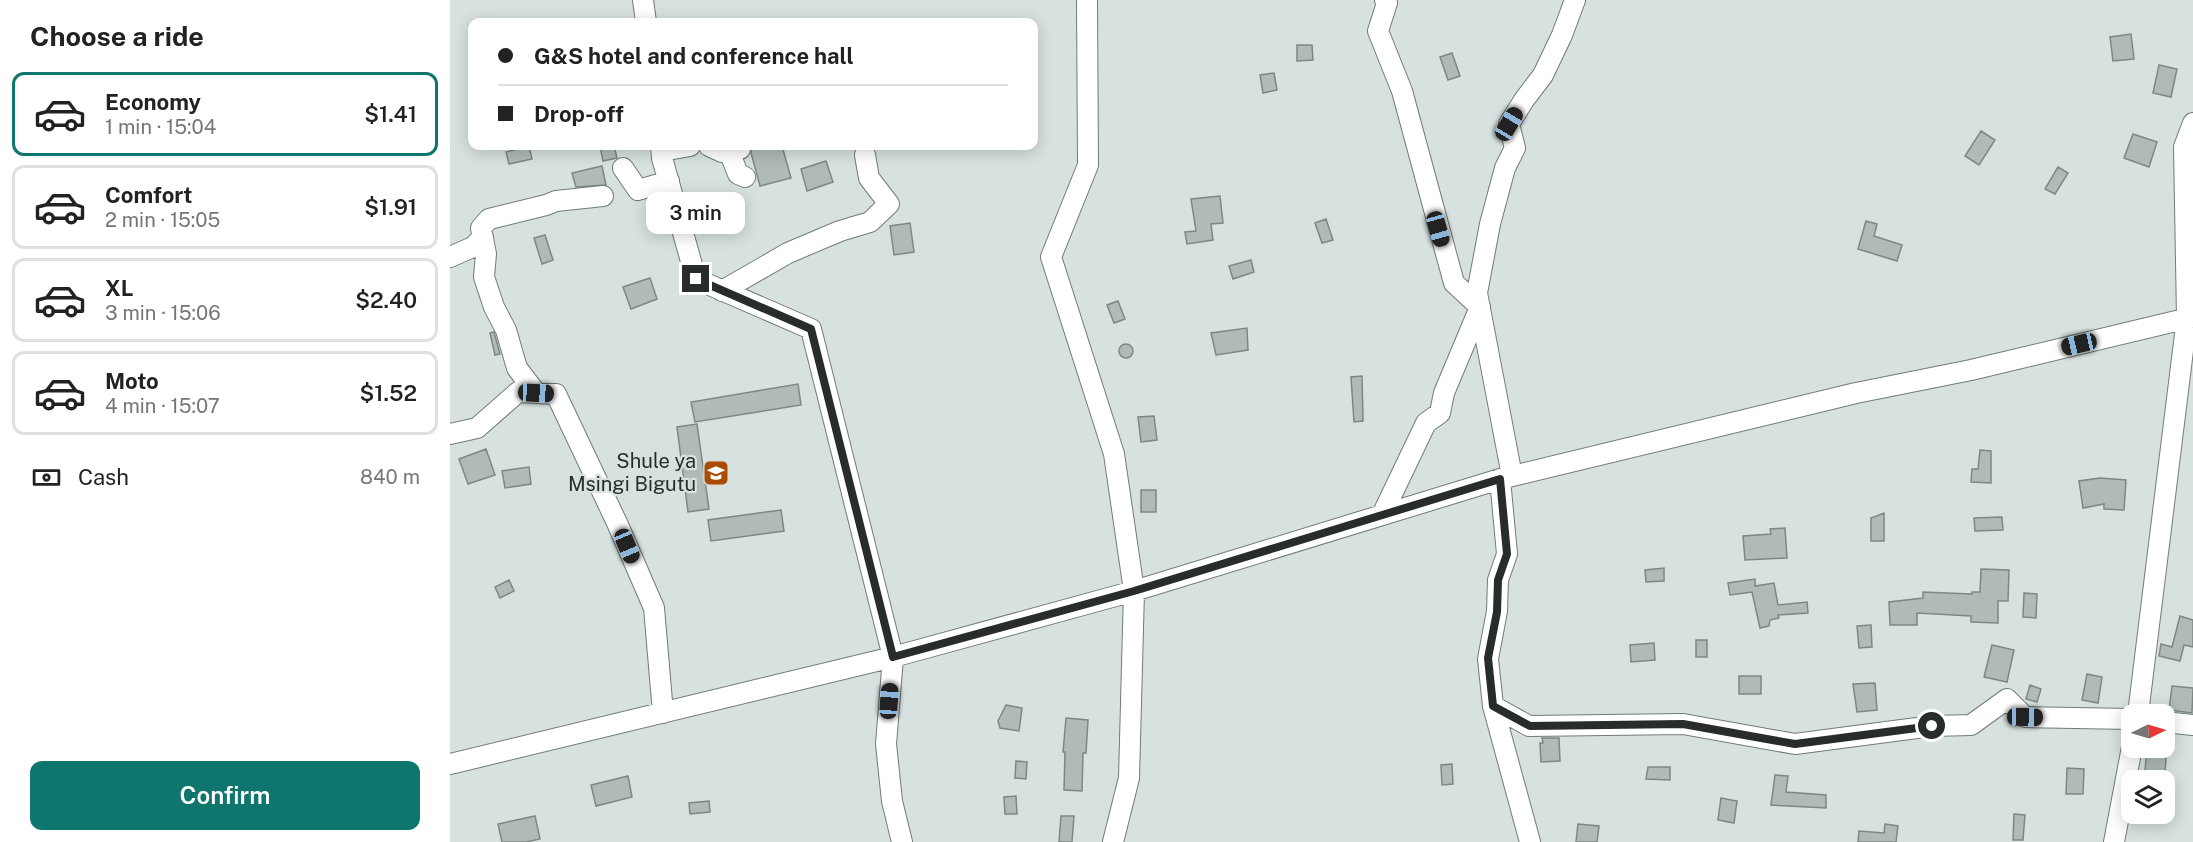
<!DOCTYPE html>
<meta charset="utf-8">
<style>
body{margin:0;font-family:"Public Sans",sans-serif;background:#f6f6f6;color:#222;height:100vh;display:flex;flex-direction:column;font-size:22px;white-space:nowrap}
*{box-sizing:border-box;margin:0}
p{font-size:20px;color:#767676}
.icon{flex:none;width:33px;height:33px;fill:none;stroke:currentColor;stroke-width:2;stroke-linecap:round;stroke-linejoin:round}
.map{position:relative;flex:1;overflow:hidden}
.drawer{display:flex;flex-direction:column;background:#fff;width:450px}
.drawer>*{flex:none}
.hud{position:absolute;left:18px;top:18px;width:570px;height:132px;border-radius:12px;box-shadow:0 3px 15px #0003;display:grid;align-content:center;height:132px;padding:0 30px;background:#fff}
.needle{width:39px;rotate:85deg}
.buttons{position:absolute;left:1671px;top:704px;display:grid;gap:12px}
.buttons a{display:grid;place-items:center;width:54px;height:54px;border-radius:12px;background:#fff;box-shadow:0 3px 15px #0003;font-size:30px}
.end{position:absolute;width:27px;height:27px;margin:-14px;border:8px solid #282c2b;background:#fff;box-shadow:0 0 0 3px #fff}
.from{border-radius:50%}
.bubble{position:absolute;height:42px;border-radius:12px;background:#fff;box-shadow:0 3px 15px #0003;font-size:20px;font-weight:600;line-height:42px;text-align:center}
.car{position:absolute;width:18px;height:36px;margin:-18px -9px;border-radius:8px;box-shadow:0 0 4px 2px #0007;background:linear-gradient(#222 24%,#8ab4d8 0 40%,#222 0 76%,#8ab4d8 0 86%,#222 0)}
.hud b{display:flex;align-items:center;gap:21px;height:57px;font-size:22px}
.hud b+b{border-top:2px solid #e0e0e0}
.hud i{width:15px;height:15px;background:#222}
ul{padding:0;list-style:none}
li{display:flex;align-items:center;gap:18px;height:84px;margin:0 12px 9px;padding:0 18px;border:3px solid #e0e0e0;border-radius:12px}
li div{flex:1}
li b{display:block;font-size:22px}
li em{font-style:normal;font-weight:600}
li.on{border-color:#0f766e}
li>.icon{width:54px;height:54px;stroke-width:1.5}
h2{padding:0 30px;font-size:27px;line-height:72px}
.pay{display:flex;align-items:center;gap:15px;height:66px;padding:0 30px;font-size:22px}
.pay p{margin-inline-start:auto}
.cta{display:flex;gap:12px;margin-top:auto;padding:12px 30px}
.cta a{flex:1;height:69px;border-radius:12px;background:#0f766e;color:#fff;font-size:24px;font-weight:600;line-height:69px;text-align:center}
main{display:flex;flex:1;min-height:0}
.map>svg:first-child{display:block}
</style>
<main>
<section class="drawer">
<h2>Choose a ride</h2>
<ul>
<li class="on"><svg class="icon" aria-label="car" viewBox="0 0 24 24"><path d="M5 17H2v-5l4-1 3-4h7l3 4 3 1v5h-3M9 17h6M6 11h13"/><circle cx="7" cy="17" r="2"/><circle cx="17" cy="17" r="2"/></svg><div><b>Economy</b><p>1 min · 15:04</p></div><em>$1.41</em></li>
<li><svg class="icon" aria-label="car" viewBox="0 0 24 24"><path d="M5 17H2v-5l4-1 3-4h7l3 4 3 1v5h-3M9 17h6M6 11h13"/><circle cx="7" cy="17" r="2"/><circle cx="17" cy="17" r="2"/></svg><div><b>Comfort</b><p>2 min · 15:05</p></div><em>$1.91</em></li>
<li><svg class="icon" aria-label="car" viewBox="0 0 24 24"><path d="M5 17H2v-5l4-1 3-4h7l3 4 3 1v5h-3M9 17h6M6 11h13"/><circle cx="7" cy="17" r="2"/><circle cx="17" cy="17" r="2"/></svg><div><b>XL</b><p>3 min · 15:06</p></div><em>$2.40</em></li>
<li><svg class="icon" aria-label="car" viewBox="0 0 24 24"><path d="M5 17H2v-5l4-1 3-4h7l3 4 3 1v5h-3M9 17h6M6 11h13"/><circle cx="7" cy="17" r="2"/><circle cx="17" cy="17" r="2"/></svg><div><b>Moto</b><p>4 min · 15:07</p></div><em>$1.52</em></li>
</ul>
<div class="pay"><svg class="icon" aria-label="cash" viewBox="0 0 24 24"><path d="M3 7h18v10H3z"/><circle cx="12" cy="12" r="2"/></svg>Cash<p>840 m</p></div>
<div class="cta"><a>Confirm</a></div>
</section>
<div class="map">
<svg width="1743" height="842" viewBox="0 0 1743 842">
<rect width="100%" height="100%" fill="#d7e2e0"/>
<path fill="#b0bbb9" stroke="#7d8785" stroke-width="1.5" d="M1681,34L1684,59L1663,61L1660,37Z
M847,45H862L863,60L847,61Z
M1002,53L1010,76L998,80L990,57Z
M1709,65L1727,69L1721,97L1703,93Z
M824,73L827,90L813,93L810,75Z
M1531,131L1545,140L1529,165L1515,156Z
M1683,134L1707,142L1699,167L1674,158Z
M79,146L82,159L59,164L56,152Z
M150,146H164L167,158L153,161Z
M301,146H332L341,178L310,186L301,153Z
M376,161L383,182L357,191L351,169Z
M152,166L156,185L126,187L122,173Z
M1608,167L1618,173L1605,194L1595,189Z
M770,196L773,223L761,224L763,240L737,244L735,232L746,231L741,199Z
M876,219L883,240L872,243L865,223Z
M1416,221L1427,224L1424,236L1452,245L1447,261L1408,249Z
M460,223L464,252L444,255L440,226Z
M95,235L103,260L92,264L84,238Z
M801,260L804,272L783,279L779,266Z
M200,278L207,299L181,309L173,287Z
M668,301L675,319L664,323L657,305Z
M797,328L798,350L766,355L761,333Z
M44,332L50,354L45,355L40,333Z
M669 351a7 7 0 1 1 14 0a7 7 0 1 1-14 0Z
M912,376L913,421L904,422L901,377Z
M348,384L351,405L245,422L241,402Z
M704,416L707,440L691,442L688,417Z
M247,424L259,509L238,512L227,427Z
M36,449L45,475L18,484L9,459Z
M1530,450L1541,451V483L1521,482L1522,469H1528Z
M79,467L81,484L55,488L52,471Z
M1650,478L1676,480L1674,510L1654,509V504L1633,508L1629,481Z
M691,490H706V512H691Z
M331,510L334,531L261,541L258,520Z
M1434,513V541H1421V518Z
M1552,517L1553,530L1525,531L1524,518Z
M1335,528L1337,558L1295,560L1293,536L1321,534L1320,529Z
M1214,568V581L1196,582L1195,570Z
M1531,569L1559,570L1558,601H1548V623L1521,622V616L1467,613V625H1440L1439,602L1473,598V592L1522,594V592H1530Z
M1305,579V586L1324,583L1328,605L1357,602L1358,613L1328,615L1329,618L1320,620L1319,626L1310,628L1302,592L1280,595L1278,583Z
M59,580L64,591L50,598L45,587Z
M1574,593L1587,594L1586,618L1573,617Z
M1730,616L1743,620V647L1734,645L1730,661L1709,656L1711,644L1722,647Z
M1421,625L1422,647L1409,648L1407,626Z
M1246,640H1257V657H1246Z
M1204,643L1205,660L1181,662L1180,645Z
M1542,645L1564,650L1557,682L1534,677Z
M1637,674L1652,677L1648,703L1632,700Z
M1289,676H1311V694H1289Z
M1425,683L1427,710L1407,712L1403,684Z
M1580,685L1591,689L1587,702L1576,699Z
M1722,686L1743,688L1742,713L1719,710Z
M556,705L572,708L569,731L550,728L548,721Z
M616,718L638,720L636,753H633L632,791L614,790L615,752H613Z
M1092,738H1109L1110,761L1091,762L1090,743H1093Z
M1697,747H1717L1715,772L1695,771Z
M566,761L577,762L576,779L565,778Z
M1002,764L1003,784L992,785L991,765Z
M1198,767H1220V780L1196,779Z
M1617,768L1634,769L1633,794H1616Z
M1325,775L1338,776L1336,792L1376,795V808L1321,805Z
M178,776L182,797L146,806L141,785Z
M566,796L567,814H555L554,797Z
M1271,798L1287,801L1284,823L1268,820Z
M259,801L260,812L240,814L239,803Z
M1564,814L1575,815L1573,840H1563Z
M85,816L90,839L76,842H52L48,824Z
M611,816H624L622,842H609Z
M1128,824L1149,826L1147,842H1126Z
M1435,824L1448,826L1446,842H1408L1409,831L1434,833Z"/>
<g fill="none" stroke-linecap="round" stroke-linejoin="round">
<g stroke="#717b79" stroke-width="22">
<path id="minor" d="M193,0L196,22
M637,0L638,165L601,257L664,454L684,591L679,778L663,842
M211,146L212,158L246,279L361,329L443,657L436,744L442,801L452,842
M259,146L272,152L290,149
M212,151L240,146
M279,151L288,174L295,177
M173,168L188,190L219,181
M0,257L23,247L33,237
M272,291L338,253L390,231L420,222L439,204L419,178L415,155
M86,393L67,368L56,330L44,307L34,277L36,254L31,228L39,219L96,205L106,201L153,196
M0,434L27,428L68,392L106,394L168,525L204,608L213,713
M1062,476L1027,293L1040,224L1055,168L1065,148L1059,124L1074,100L1093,75L1112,35L1125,0
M1050,479L1057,554L1048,580L1047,611L1038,659L1043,706L1080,842
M932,515L976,423L990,413L994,393L1030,307L1004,283L952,91L928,31L937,3L935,0
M1043,706L1079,726L1233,724L1345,744L1482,726L1521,725L1557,699L1575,717L1682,719
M1688,714L1737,318L1734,147L1743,123
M1714,722L1743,725
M0,764L443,657L684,591L1050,479L1406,393L1521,370L1743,317
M1664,842L1682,747"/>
</g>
<use href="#minor" stroke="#fff" stroke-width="20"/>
</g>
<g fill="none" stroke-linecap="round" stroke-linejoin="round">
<path stroke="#282c2b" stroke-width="8" d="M246,279L361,329L443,657L684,591L1050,479L1057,554L1048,580L1047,612L1038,658L1043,706L1080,726L1233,724L1345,744L1482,726"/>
</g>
<defs>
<g id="school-square" transform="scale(1.35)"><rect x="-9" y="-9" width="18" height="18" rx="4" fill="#ab4b02" stroke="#d7e2e0"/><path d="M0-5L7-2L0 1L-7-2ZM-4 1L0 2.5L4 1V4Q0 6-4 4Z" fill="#fff"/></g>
</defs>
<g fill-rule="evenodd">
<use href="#school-square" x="266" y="473"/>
</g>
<g text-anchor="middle" stroke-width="4.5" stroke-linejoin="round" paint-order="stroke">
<g font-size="20" fill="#282c2b" stroke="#d7e2e0" text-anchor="end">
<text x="246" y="468">Shule ya<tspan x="246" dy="23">Msingi Bigutu</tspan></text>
</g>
</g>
</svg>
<div class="buttons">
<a><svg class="needle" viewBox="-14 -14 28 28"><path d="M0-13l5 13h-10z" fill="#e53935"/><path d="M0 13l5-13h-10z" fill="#767676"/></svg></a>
<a><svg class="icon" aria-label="layers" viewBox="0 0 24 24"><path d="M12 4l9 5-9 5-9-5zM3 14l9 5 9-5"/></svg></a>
</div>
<i class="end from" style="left:1482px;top:726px"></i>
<i class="end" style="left:246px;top:279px"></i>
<div class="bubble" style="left:196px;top:192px;width:99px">3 min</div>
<i class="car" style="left:1059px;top:124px;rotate:31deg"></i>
<i class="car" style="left:988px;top:229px;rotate:164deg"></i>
<i class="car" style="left:1629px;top:344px;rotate:257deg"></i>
<i class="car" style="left:86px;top:393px;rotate:93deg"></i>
<i class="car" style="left:177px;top:546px;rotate:157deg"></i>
<i class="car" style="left:439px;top:701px;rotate:4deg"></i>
<i class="car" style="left:1575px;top:717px;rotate:91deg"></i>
<div class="hud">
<b><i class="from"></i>G&amp;S hotel and conference hall</b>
<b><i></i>Drop-off</b>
</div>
</div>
</main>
